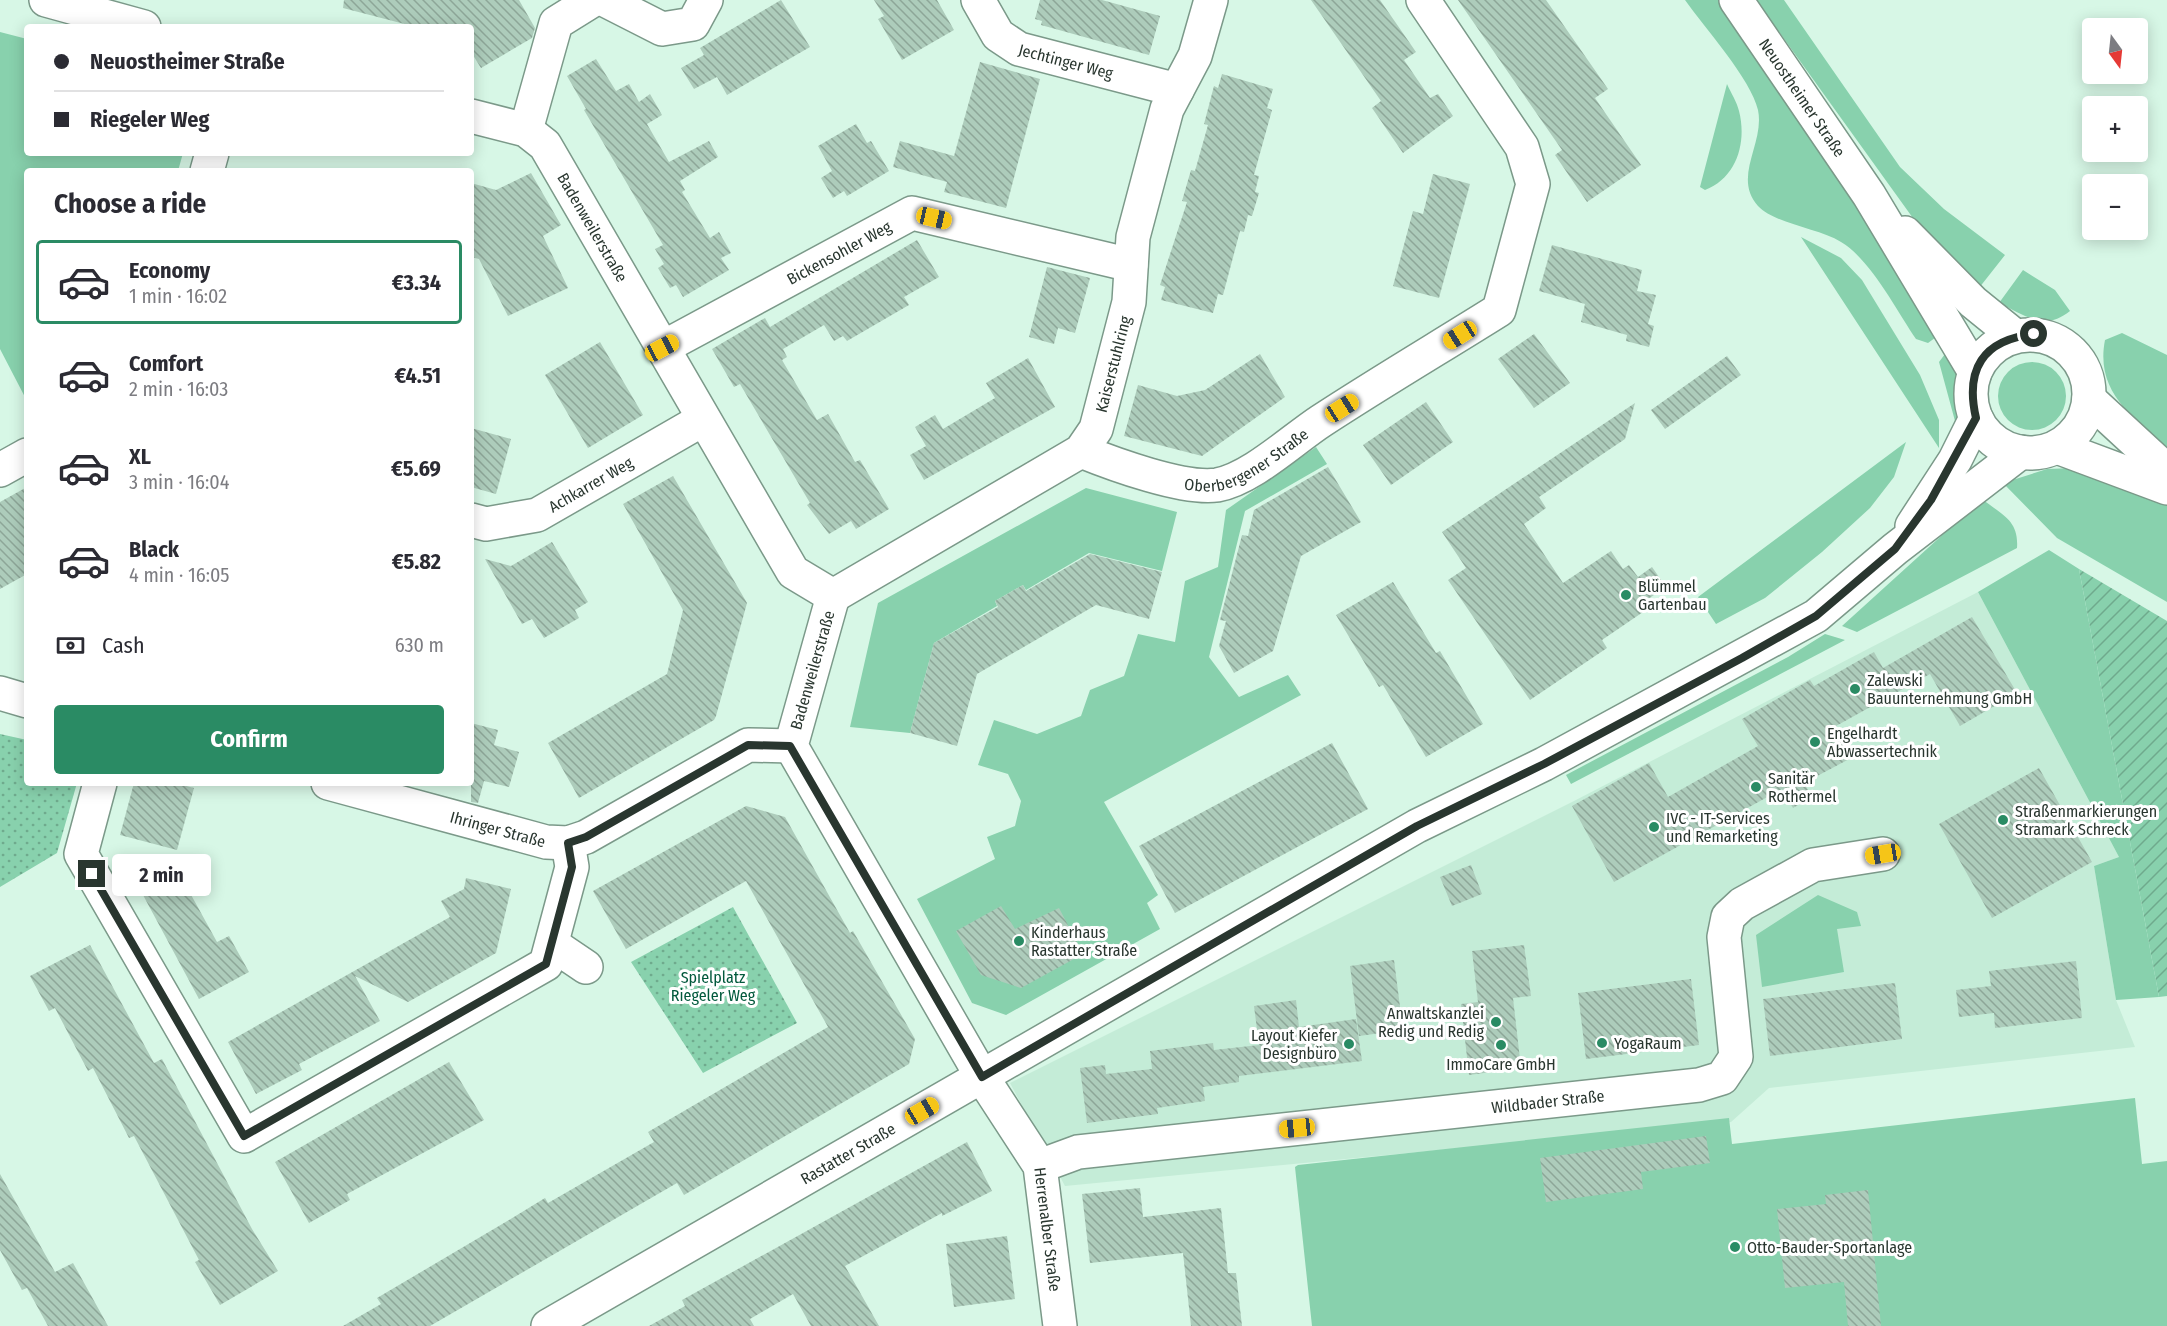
<!DOCTYPE html>
<meta charset="utf-8">
<style>
body{margin:0;font-family:"Fira Sans Condensed",sans-serif;background:#f2f2f3;color:#2b2b33;height:100vh;display:flex;flex-direction:column;font-size:22px;white-space:nowrap}
*{box-sizing:border-box;margin:0}
p{font-size:20px;color:#7c7c81}
.icon{flex:none;width:33px;height:33px;fill:none;stroke:currentColor;stroke-width:2;stroke-linecap:round;stroke-linejoin:round}
.map{position:relative;flex:1;overflow:hidden}
.side{position:absolute;left:24px;top:168px;width:450px;height:618px;display:flex;flex-direction:column;background:#fff;border-radius:6px;box-shadow:0 3px 15px #0003}
.side>*{flex:none}
.guide{position:absolute;left:24px;top:24px;width:450px;height:132px;border-radius:6px;box-shadow:0 3px 15px #0003;display:grid;align-content:center;height:132px;padding:0 30px;background:#fff}
.needle{width:39px;rotate:165deg}
.controls{position:absolute;left:2082px;top:18px;display:grid;gap:12px}
.controls a{display:grid;place-items:center;width:66px;height:66px;border-radius:6px;background:#fff;box-shadow:0 3px 15px #0003;font-size:30px}
.end{position:absolute;width:27px;height:27px;margin:-14px;border:8px solid #29362f;background:#fff;box-shadow:0 0 0 3px #fff}
.from{border-radius:50%}
.bubble{position:absolute;height:42px;border-radius:6px;background:#fff;box-shadow:0 3px 15px #0003;font-size:20px;font-weight:700;line-height:42px;text-align:center}
.car{position:absolute;width:18px;height:36px;margin:-18px -9px;border-radius:8px;box-shadow:0 0 4px 2px #0007;background:linear-gradient(#f5c518 24%,#345 0 40%,#f5c518 0 76%,#345 0 86%,#f5c518 0)}
.guide b{display:flex;align-items:center;gap:21px;height:57px;font-size:22px}
.guide b+b{border-top:2px solid #e1e1e2}
.guide i{width:15px;height:15px;background:#2b2b33}
ul{padding:0;list-style:none}
li{display:flex;align-items:center;gap:18px;height:84px;margin:0 12px 9px;padding:0 18px;border:3px solid transparent;border-radius:6px}
li div{flex:1}
li b{display:block;font-size:22px}
li em{font-style:normal;font-weight:700}
li.selected{border-color:#2a8b64}
li>.icon{width:54px;height:54px;stroke-width:1.5}
h2{padding:0 30px;font-size:27px;line-height:72px}
.pay{display:flex;align-items:center;gap:15px;height:66px;padding:0 30px;font-size:22px}
.pay p{margin-inline-start:auto}
.cta{display:flex;gap:12px;margin-top:auto;padding:12px 30px}
.cta a{flex:1;height:69px;border-radius:6px;background:#2a8b64;color:#fff;font-size:24px;font-weight:700;line-height:69px;text-align:center}
.map>svg:first-child{display:block}
</style>
<div class="map">
<svg width="2167" height="1326" viewBox="0 0 2167 1326">
<defs>
<pattern id="park-dots" width="8" height="8" patternUnits="userSpaceOnUse" patternTransform="scale(1.5)"><rect width="8" height="8" fill="#88d1ad"/><path d="M2 2h.1M6 6h.1" fill="none" stroke="#6faa8d" stroke-width="1.8" stroke-linecap="round"/></pattern>
<pattern id="garden-furrows" width="10" height="10" patternUnits="userSpaceOnUse" patternTransform="scale(1.5)"><rect width="10" height="10" fill="#88d1ad"/><path d="M-1 1l2-2M0 10L10 0M9 11l2-2" fill="none" stroke="#6faa8d"/></pattern>
<pattern id="building-back-hatch" width="6" height="6" patternUnits="userSpaceOnUse" patternTransform="scale(1.5)"><rect width="6" height="6" fill="#adccbb"/><path d="M-1 5l2 2M0 0l6 6M5-1l2 2" fill="none" stroke="#8da698"/></pattern>
</defs>
<rect width="100%" height="100%" fill="#d7f7e6"/>
<path fill="#c4ecd7" d="M1978,592L2119,857L2094,866L2116,1000L2135,1047L1769,1088L1731,1122L1065,1186L1010,1083L1574,801Z"/>
<path fill="#88d1ad" d="M1685,0H1719L1838,177L1939,335L1928,343L1916,339C1897,311 1870,259 1841,242C1818,228 1775,224 1758,206C1732,177 1765,143 1758,110C1751,79 1704,27 1685,0Z
M1756,0H1784L1900,167L1944,209L2005,255L1979,288L1928,239Z
M0,32L27,39V153H183L178,171H27V401L0,349Z
M1727,84C1731,93 1737,102 1739,111C1747,142 1737,178 1705,190L1700,187Z
M1801,237L1841,258L1862,280L1920,375L1939,420V448Z
M2023,270L2055,290L2070,311C2044,332 2025,315 1999,303Z
M2122,333L2167,355V447C2132,417 2095,391 2105,340Z
M1948,350C1969,387 1965,401 1956,442L1955,421L1939,362Z
M1998 396a34 34 0 1 1 68 0a34 34 0 1 1-68 0Z
M1906,442L1894,477L1870,508L1822,552L1765,598L1716,624L1698,597Z
M1316,447L1327,464L1245,511L1209,657L1239,697L1288,675L1301,695L1104,802L1158,895L1147,903L1160,929L1006,1015L972,1003L917,899L995,859L987,837L1015,826L1021,801L1008,774L978,765L994,720L1037,734L1081,716L1090,690L1124,676L1138,634L1175,642L1185,581L1218,567L1226,510Z
M2074,468L2167,504V602L2057,538L2003,483L2047,469Z
M1086,488L1177,512L1162,571L1089,553L1026,590L1023,585L995,601L997,606L934,643L910,733L850,727L878,603Z
M1982,499C2002,515 2019,520 2017,548L1857,632L1842,626Z
M2049,550L2079,569L2159,997L2116,1000L2094,866L2119,857L1978,592Z
M1825,634L1845,640L1571,784L1566,775L1788,657Z
M1818,895L1857,912L1861,926L1837,929L1844,972L1762,987L1756,935Z
M2135,1098L2142,1164L2167,1161V1326H1312L1295,1167L1298,1165L1729,1118L1732,1144Z"/>
<path fill="url(#park-dots)" d="M0,734L27,740V783H77L57,853L0,887Z
M733,907L797,1023L703,1073L631,962Z"/>
<path fill="url(#garden-furrows)" d="M2079,569L2167,621V996L2159,997Z"/>
<path fill="url(#building-back-hatch)" d="M344,0H519L535,28L532,38L481,68L471,52V27H416L343,8Z
M781,0L810,47L727,95L717,77L694,89L681,68L704,55L700,48Z
M874,0H937L954,30L902,60L878,19L884,16Z
M1040,0H1102L1160,16L1149,55L1041,25L1042,21L1035,19Z
M1311,0H1380L1416,52L1404,60L1430,98L1438,94L1453,116L1403,153L1372,108L1381,101Z
M1458,0H1546L1608,89L1595,98L1641,165L1587,202L1555,155L1562,150Z
M596,59L616,91L629,84L639,102L650,94L662,115L647,124L669,162L709,141L718,157L680,181L685,190L682,192L710,238L719,232L731,253L721,258L729,270L683,297L676,285L670,288L658,268L664,264L655,249L663,245L584,110L586,109L567,76Z
M980,62L1040,79L1006,208L944,192L947,182L893,167L900,141L954,156Z
M1222,74L1273,89L1267,108L1272,110L1254,175L1259,176L1255,192L1259,193L1252,216L1248,215L1244,232L1240,231L1223,295L1218,294L1213,313L1161,300L1165,287L1160,285L1187,202L1182,201L1191,170L1195,171L1208,125L1204,124L1214,86L1218,88Z
M856,124L867,143L871,141L889,171L847,196L844,191L833,198L821,178L832,171L818,146Z
M531,173L561,225L543,236L568,288L508,316L479,259L471,257V183L496,190Z
M1433,174L1470,184L1439,298L1393,286L1413,211L1423,214Z
M917,240L939,277L904,297L909,305L847,341L843,336L834,341L824,325L783,349L787,357L782,360L817,420L828,414L855,462L860,460L889,509L856,529L851,521L829,534L807,505L810,503L740,384L734,387L712,349L765,318L770,327Z
M1552,245L1642,270L1637,291L1656,295L1648,324L1654,326L1649,347L1626,341L1627,335L1581,322L1585,304L1539,291Z
M1047,267L1090,278L1075,333L1058,328L1054,344L1029,337Z
M1534,334L1570,383L1534,408L1498,359Z
M600,342L643,415L588,448L545,375Z
M1260,354L1285,397L1202,456L1124,436L1138,385L1177,396L1205,390Z
M1727,356L1741,375L1665,429L1651,410Z
M1028,358L1055,407L924,480L910,455L926,446L915,427L935,415L943,429L995,398L986,383Z
M1426,402L1453,442L1391,485L1363,445Z
M1635,403L1625,439L1539,497L1546,508L1524,524L1563,583L1611,551L1623,569L1629,565L1638,577L1652,567L1666,587L1642,603L1646,610L1602,640L1607,648L1530,700L1448,580L1466,568L1442,532Z
M471,428L511,439L496,494L471,487Z
M1328,467L1361,522L1301,556L1273,651L1234,673L1219,646L1226,621L1220,620L1242,535L1248,536L1254,510Z
M673,476L747,603L716,716L714,720L579,798L548,743L667,674L683,610L623,504Z
M27,487V574L0,589V502Z
M552,542L588,602L575,610L579,618L544,638L532,619L522,624L485,559L511,566Z
M1090,554L1162,572L1149,619L1096,605L977,674L957,746L910,733L934,643L998,607L995,601L1023,585L1026,591Z
M1393,582L1436,653L1440,651L1483,724L1426,757L1383,685L1379,687L1336,615Z
M1972,617L2017,693L1960,726L1930,674L1836,726L1853,757L1804,783L1812,797L1793,808L1782,789L1614,882L1572,806L1649,763L1668,797L1758,746L1742,719L1810,680L1814,686L1874,652L1883,668Z
M471,723L498,730L494,745L519,752L509,787L484,781L478,803L471,802Z
M1332,743L1368,809L1175,913L1139,846Z
M2039,768L2092,862L1992,918L1939,824Z
M134,783H175L194,788L177,850L120,835Z
M746,806L785,817L850,933L853,931L915,1039L909,1064L684,1195L677,1183L430,1326H343L381,1304L377,1298L509,1220L545,1198L548,1203L654,1142L648,1132L828,1027L746,881L626,949L593,891Z
M173,862L217,942L229,936L249,972L199,999L136,882Z
M1471,865L1482,894L1452,906L1440,877Z
M466,878L511,889L496,953L408,1002L355,976L380,1021L299,1064L302,1070L256,1094L228,1042L450,917L441,901L464,889Z
M1001,906L1015,929L1059,908L1083,954L1021,988L981,975L956,931Z
M90,945L154,1063L162,1059L252,1229L278,1271L220,1305L195,1262L199,1260L134,1136L129,1138L93,1068L88,1071L55,1008L49,1011L30,976Z
M1524,945L1531,996L1513,998L1521,1068L1469,1075L1461,1004L1478,1002L1472,951Z
M1394,960L1403,1030L1359,1036L1350,966Z
M2076,961L2082,1018L1995,1028L1994,1013L1959,1017L1956,990L1991,986L1989,971Z
M1691,979L1699,1045L1586,1059L1578,993Z
M1895,983L1902,1039L1770,1056L1763,999Z
M1296,1000L1299,1027L1356,1019L1362,1061L1239,1076V1082L1203,1087L1205,1101L1157,1108L1158,1114L1087,1123L1080,1068L1105,1065L1106,1074L1152,1069L1150,1051L1213,1043L1214,1050L1259,1045L1254,1006Z
M449,1062L484,1120L347,1194L350,1200L309,1223L275,1162Z
M1706,1136L1710,1163L1641,1172L1643,1189L1546,1202L1540,1158Z
M967,1142L992,1191L942,1216V1213L845,1266L879,1326H811L793,1294L750,1319L754,1326H649L685,1306L682,1300Z
M0,1174L55,1272L73,1263L108,1326H48L27,1288L22,1290L0,1250Z
M1140,1188L1143,1217L1221,1208L1228,1273H1236L1242,1326H1191L1183,1253L1090,1263L1082,1194Z
M1868,1190L1881,1326H1848L1844,1282L1785,1288L1777,1209L1826,1204L1825,1195Z
M1007,1236L1015,1299L954,1307L946,1244Z"/>
<g fill="none" stroke-linecap="round" stroke-linejoin="round">
<g stroke="#7b9989" stroke-width="36">
<g id="minor">
<path d="M46,0L144,27"/>
<path d="M605,0L662,29L693,24L706,0"/>
<path id="s1" d="M978,0L998,35L1019,49L1177,90"/>
<path id="s2" d="M471,116L526,130L545,145L793,572L833,596"/>
<path d="M526,130L556,23L593,0"/>
<path d="M207,171L212,153"/>
<path id="s3" d="M662,348L912,213L1131,265"/>
<path id="s4" d="M1081,451C1113,464 1184,490 1217,485C1251,479 1292,440 1321,421C1379,383 1440,347 1499,310L1533,184L1522,147L1423,0"/>
<path d="M0,470L27,455"/>
<path id="s5" d="M471,520L486,524L537,515L702,420"/>
<path d="M1912,526L1955,460L1976,418"/>
<path id="s6" d="M833,596L791,746L982,1077L1040,1166L1060,1326"/>
<path id="s7" d="M833,596L1081,451L1096,429L1129,302L1133,237L1167,109L1195,56L1211,0"/>
<path d="M0,693L27,701"/>
<path d="M100,783L81,854L244,1136L546,964L572,867L568,843"/>
<path id="s8" d="M328,783L546,842L568,843L586,837L748,745L791,746"/>
<path d="M552,944L586,967"/>
<path id="s9" d="M1040,1166L1078,1152L1699,1085L1722,1078L1736,1057L1724,937L1728,917L1742,904L1813,865L1883,854"/>
<path id="s10" d="M548,1326L1417,826L1544,764L1816,616L1895,549L2021,452"/>
</g>
</g>
<g stroke="#7b9989" stroke-width="36">
<g id="major">
<path id="s11" d="M1736,0L1869,195L1975,372"/>
<path d="M1905,233L1973,302L2015,336"/>
<circle cx="2030" cy="394" r="59"/>
<path d="M2089,399L2167,471"/>
<path d="M2057,447L2167,488"/>
</g>
</g>
<use href="#minor" stroke="#fff" stroke-width="33"/>
<use href="#major" stroke="#fff" stroke-width="33"/>
</g>
<g fill="none" stroke-linecap="round" stroke-linejoin="round">
<path stroke="#29362f" stroke-width="8" d="M92,874L244,1136L546,964L572,867L568,843L586,837L748,745L790,746L982,1077L1417,826L1544,764L1742,658L1816,616L1895,549L1931,500L1976,418C1965,370 1982,340 2034,334"/>
</g>
<g fill="#2a8b64" stroke="#fff" stroke-width="2">
<circle cx="1626" cy="595" r="6"/>
<circle cx="1855" cy="689" r="6"/>
<circle cx="1815" cy="742" r="6"/>
<circle cx="1756" cy="787" r="6"/>
<circle cx="2003" cy="820" r="6"/>
<circle cx="1654" cy="827" r="6"/>
<circle cx="1019" cy="941" r="6"/>
<circle cx="1496" cy="1022" r="6"/>
<circle cx="1602" cy="1043" r="6"/>
<circle cx="1349" cy="1044" r="6"/>
<circle cx="1501" cy="1045" r="6"/>
<circle cx="1735" cy="1247" r="6"/>
</g>
<g text-anchor="middle" stroke-width="6" stroke-linejoin="round" paint-order="stroke">
<g font-size="16" fill="#29362f" stroke="#fff">
<text dy="6" stroke="none"><textPath href="#s1" startOffset="114">Jechtinger Weg</textPath></text>
<text dy="6" stroke="none"><textPath href="#s11" startOffset="118">Neuostheimer Straße</textPath></text>
<text dy="6" stroke="none"><textPath href="#s2" startOffset="176">Badenweilerstraße</textPath></text>
<text dy="6" stroke="none"><textPath href="#s3" startOffset="201">Bickensohler Weg</textPath></text>
<text dy="6" stroke="none"><textPath href="#s7" startOffset="381">Kaiserstuhlring</textPath></text>
<text dy="6" stroke="none"><textPath href="#s4" startOffset="177">Oberbergener Straße</textPath></text>
<text dy="6" stroke="none"><textPath href="#s5" startOffset="129">Achkarrer Weg</textPath></text>
<text transform="translate(812 670) rotate(-74)" y="6">Badenweilerstraße</text>
<text dy="6" stroke="none"><textPath href="#s8" startOffset="176">Ihringer Straße</textPath></text>
<text dy="6" stroke="none"><textPath href="#s9" startOffset="513">Wildbader Straße</textPath></text>
<text dy="6" stroke="none"><textPath href="#s10" startOffset="346">Rastatter Straße</textPath></text>
<text dy="6" stroke="none"><textPath href="#s6" startOffset="708">Herrenalber Straße</textPath></text>
</g>
<g font-size="16" fill="#29362f" stroke="#fff" text-anchor="start">
<text x="1638" y="592">Blümmel<tspan x="1638" dy="18">Gartenbau</tspan></text>
<text x="1867" y="686">Zalewski<tspan x="1867" dy="18">Bauunternehmung GmbH</tspan></text>
<text x="1827" y="739">Engelhardt<tspan x="1827" dy="18">Abwassertechnik</tspan></text>
<text x="1768" y="784">Sanitär<tspan x="1768" dy="18">Rothermel</tspan></text>
<text x="2015" y="817">Straßenmarkierungen<tspan x="2015" dy="18">Stramark Schreck</tspan></text>
<text x="1666" y="824">IVC - IT-Services<tspan x="1666" dy="18">und Remarketing</tspan></text>
<text x="1031" y="938">Kinderhaus<tspan x="1031" dy="18">Rastatter Straße</tspan></text>
<text x="1484" y="1019" text-anchor="end">Anwaltskanzlei<tspan x="1484" dy="18">Redig und Redig</tspan></text>
<text x="1337" y="1041" text-anchor="end">Layout Kiefer<tspan x="1337" dy="18">Designbüro</tspan></text>
<text x="1614" y="1049">YogaRaum</text>
<text x="1501" y="1070" text-anchor="middle">ImmoCare GmbH</text>
<text x="1747" y="1253">Otto-Bauder-Sportanlage</text>
</g>
<g font-size="16" fill="#02593c" stroke="#fff">
<text x="713" y="983">Spielplatz<tspan x="713" dy="18">Riegeler Weg</tspan></text>
</g>
</g>
</svg>
<div class="controls">
<a><svg class="needle" viewBox="-14 -14 28 28"><path d="M0-13l5 13h-10z" fill="#e53935"/><path d="M0 13l5-13h-10z" fill="#7c7c81"/></svg></a>
<a>+</a>
<a>−</a>
</div>
<i class="end from" style="left:2034px;top:334px"></i>
<i class="end" style="left:92px;top:874px"></i>
<div class="bubble" style="left:112px;top:854px;width:99px">2 min</div>
<i class="car" style="left:934px;top:218px;rotate:103deg"></i>
<i class="car" style="left:1460px;top:335px;rotate:238deg"></i>
<i class="car" style="left:662px;top:348px;rotate:62deg"></i>
<i class="car" style="left:1342px;top:408px;rotate:58deg"></i>
<i class="car" style="left:1883px;top:854px;rotate:261deg"></i>
<i class="car" style="left:922px;top:1111px;rotate:60deg"></i>
<i class="car" style="left:1297px;top:1128px;rotate:264deg"></i>
<div class="guide">
<b><i class="from"></i>Neuostheimer Straße</b>
<b><i></i>Riegeler Weg</b>
</div>
<section class="side">
<h2>Choose a ride</h2>
<ul>
<li class="selected"><svg class="icon" aria-label="car" viewBox="0 0 24 24"><path d="M5 17H2v-5l4-1 3-4h7l3 4 3 1v5h-3M9 17h6M6 11h13"/><circle cx="7" cy="17" r="2"/><circle cx="17" cy="17" r="2"/></svg><div><b>Economy</b><p>1 min · 16:02</p></div><em>€3.34</em></li>
<li><svg class="icon" aria-label="car" viewBox="0 0 24 24"><path d="M5 17H2v-5l4-1 3-4h7l3 4 3 1v5h-3M9 17h6M6 11h13"/><circle cx="7" cy="17" r="2"/><circle cx="17" cy="17" r="2"/></svg><div><b>Comfort</b><p>2 min · 16:03</p></div><em>€4.51</em></li>
<li><svg class="icon" aria-label="car" viewBox="0 0 24 24"><path d="M5 17H2v-5l4-1 3-4h7l3 4 3 1v5h-3M9 17h6M6 11h13"/><circle cx="7" cy="17" r="2"/><circle cx="17" cy="17" r="2"/></svg><div><b>XL</b><p>3 min · 16:04</p></div><em>€5.69</em></li>
<li><svg class="icon" aria-label="car" viewBox="0 0 24 24"><path d="M5 17H2v-5l4-1 3-4h7l3 4 3 1v5h-3M9 17h6M6 11h13"/><circle cx="7" cy="17" r="2"/><circle cx="17" cy="17" r="2"/></svg><div><b>Black</b><p>4 min · 16:05</p></div><em>€5.82</em></li>
</ul>
<div class="pay"><svg class="icon" aria-label="cash" viewBox="0 0 24 24"><path d="M3 7h18v10H3z"/><circle cx="12" cy="12" r="2"/></svg>Cash<p>630 m</p></div>
<div class="cta"><a>Confirm</a></div>
</section>
</div>
